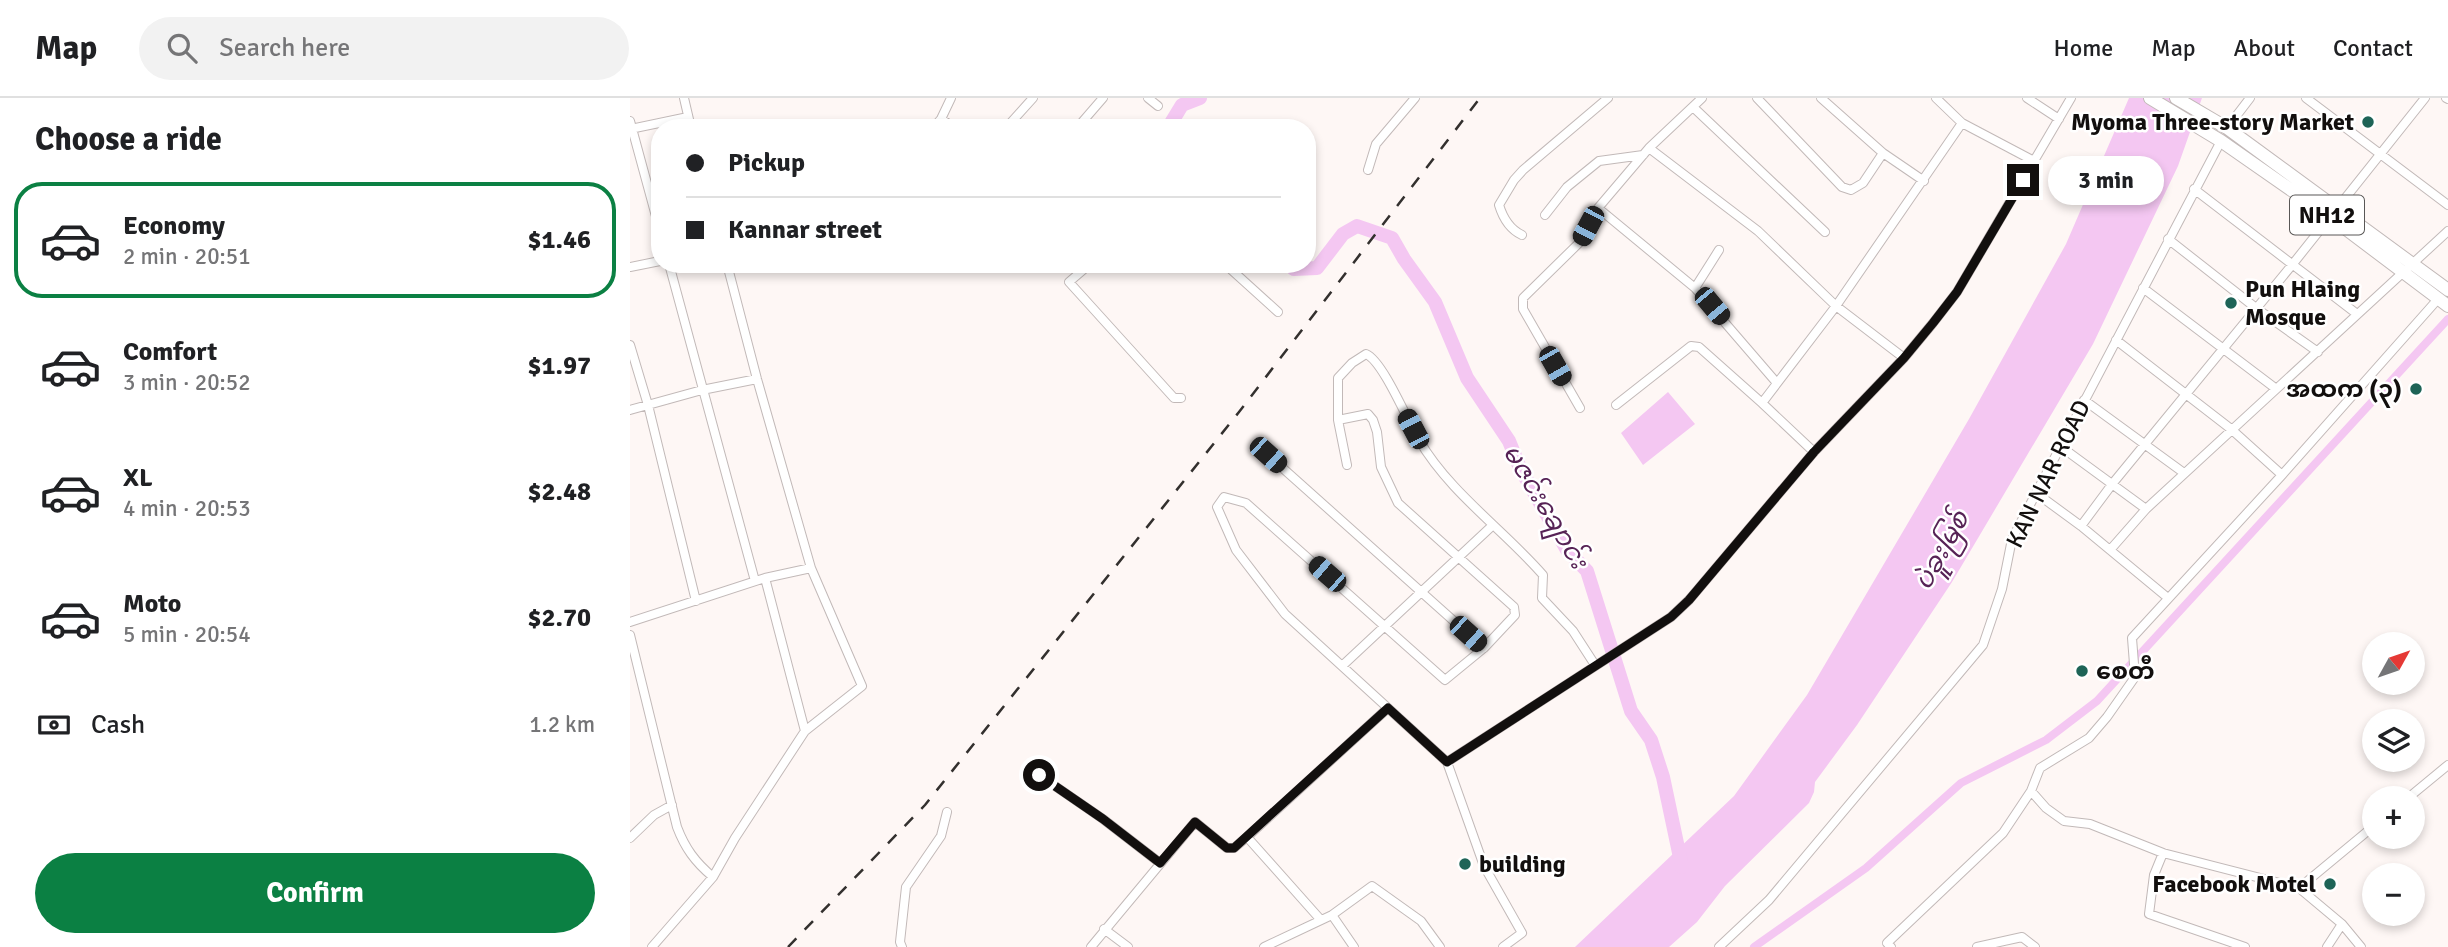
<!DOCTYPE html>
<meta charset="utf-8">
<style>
body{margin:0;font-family:Signika,"Noto Sans Myanmar",sans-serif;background:#f2f2f2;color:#202124;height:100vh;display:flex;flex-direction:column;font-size:26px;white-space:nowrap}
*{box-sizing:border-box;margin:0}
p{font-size:23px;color:#757577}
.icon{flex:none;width:38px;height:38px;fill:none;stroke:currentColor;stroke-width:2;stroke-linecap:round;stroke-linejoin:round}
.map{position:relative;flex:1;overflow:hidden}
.drawer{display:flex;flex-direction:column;background:#fff;width:630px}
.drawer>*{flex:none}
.guide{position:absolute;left:21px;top:21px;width:665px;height:154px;border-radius:28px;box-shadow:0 4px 10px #0003;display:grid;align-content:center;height:154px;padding:0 35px;background:#fff}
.needle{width:46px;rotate:50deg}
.controls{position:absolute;left:1732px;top:534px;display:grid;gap:14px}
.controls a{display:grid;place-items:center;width:63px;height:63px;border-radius:50%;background:#fff;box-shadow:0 4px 10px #0003;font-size:35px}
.end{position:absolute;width:32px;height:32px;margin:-16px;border:9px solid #120f0e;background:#fff;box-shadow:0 0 0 4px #fff}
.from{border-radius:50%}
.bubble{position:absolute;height:49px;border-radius:24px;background:#fff;box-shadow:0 4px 10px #0003;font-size:23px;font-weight:800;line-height:49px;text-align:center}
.car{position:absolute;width:21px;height:42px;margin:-21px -10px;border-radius:9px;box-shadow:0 0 5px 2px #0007;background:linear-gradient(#222 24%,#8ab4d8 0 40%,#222 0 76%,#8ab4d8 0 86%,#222 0)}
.guide b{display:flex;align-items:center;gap:24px;height:66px;font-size:26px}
.guide b+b{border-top:2px solid #e0e0e0}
.guide i{width:18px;height:18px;background:#202124}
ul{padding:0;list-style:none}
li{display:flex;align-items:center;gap:21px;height:116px;margin:0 14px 10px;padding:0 21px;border:4px solid transparent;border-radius:28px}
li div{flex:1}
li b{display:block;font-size:26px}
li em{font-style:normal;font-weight:800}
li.active{border-color:#0b8043}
li>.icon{width:63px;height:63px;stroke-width:1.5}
h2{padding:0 35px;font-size:32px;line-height:84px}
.pay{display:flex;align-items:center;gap:18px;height:77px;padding:0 35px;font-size:26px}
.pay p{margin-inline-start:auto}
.button{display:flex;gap:14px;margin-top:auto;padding:14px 35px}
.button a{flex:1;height:80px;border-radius:42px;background:#0b8043;color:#fff;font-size:28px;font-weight:800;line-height:80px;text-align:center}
header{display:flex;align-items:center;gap:42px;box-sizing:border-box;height:98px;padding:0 35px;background:#fff;border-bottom:2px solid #e0e0e0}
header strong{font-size:33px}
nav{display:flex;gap:38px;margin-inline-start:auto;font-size:24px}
.search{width:490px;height:63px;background:#f2f2f2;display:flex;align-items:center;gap:18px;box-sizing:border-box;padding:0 24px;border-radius:38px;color:#757577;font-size:26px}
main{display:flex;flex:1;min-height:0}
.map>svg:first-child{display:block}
</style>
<header>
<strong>Map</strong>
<div class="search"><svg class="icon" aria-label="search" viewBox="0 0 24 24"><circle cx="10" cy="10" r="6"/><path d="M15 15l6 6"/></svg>Search here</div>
<nav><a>Home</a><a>Map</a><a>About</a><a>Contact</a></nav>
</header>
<main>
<section class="drawer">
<h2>Choose a ride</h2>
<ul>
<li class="active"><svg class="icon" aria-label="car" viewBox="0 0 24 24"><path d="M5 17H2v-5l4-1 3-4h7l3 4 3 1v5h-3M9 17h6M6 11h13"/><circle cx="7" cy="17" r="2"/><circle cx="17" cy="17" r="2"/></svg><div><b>Economy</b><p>2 min · 20:51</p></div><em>$1.46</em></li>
<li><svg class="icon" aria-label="car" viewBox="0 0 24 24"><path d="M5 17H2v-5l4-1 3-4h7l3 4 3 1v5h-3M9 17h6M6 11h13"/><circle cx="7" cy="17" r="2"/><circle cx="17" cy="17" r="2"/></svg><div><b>Comfort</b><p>3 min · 20:52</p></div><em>$1.97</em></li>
<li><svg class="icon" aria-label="car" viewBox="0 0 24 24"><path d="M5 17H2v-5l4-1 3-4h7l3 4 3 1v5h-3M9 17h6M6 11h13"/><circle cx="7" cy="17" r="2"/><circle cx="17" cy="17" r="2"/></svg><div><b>XL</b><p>4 min · 20:53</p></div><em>$2.48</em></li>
<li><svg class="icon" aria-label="car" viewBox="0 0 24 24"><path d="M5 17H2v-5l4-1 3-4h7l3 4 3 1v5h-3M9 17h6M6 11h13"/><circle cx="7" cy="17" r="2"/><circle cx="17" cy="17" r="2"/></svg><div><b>Moto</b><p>5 min · 20:54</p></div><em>$2.70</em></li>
</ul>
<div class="pay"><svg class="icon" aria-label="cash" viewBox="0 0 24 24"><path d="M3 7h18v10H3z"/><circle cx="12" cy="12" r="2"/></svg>Cash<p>1.2 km</p></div>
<div class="button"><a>Confirm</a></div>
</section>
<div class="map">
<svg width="1818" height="849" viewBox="0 0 1818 849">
<rect width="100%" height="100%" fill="#fef7f5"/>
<path fill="#f4c7f2" d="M1499,0H1572L1548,68L1463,246L1322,484L1227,627L1185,684L1184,694L1179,705L1095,788L1067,824L1039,849H945L1104,698L1177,597L1339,321L1436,146Z
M1038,294L1065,326L1013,367L991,335Z"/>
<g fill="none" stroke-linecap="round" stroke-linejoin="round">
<path stroke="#f4c7f2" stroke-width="8" d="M1124,849L1236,770L1331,685L1416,642L1467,603L1818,221"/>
<path stroke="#f4c7f2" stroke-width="14" d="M538,30L552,7L570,0
M658,166L664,171L687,170L713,136L727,128L762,140L774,161L805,204L837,280L879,343L890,370L937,452L957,473L1001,613L1021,642L1033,679L1052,769"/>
<g stroke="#c2b9b8" stroke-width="10">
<path id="minor" d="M54,0L61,30
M321,0L311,21L325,30
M518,0L528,8
M1127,0L1212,89L1221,92L1233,85L1253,55L1191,0
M1306,0L1332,25L1404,63
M1397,0L1429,21
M1676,0L1818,107
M1816,0L1818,1
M1063,9L1195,134
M0,23L30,133
M303,30L311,21
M376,30L403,0
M447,30L473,0
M1597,30L1620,0
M0,31L58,19
M1019,50L1128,133L1206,208L1274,260
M1253,55L1294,83
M738,72L746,46L785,0
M1564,91L1727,216
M968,110L1065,190L1146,284
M915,117L937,89L969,63L1013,57
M892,137C879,131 873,120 869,107L884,82L893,72L978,0
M1538,141L1626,210L1688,254
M39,166L125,483
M460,166L439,184L544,300H551
M595,166L648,214
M0,169L30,163
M1065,190L1089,152
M1513,190L1645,290
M1486,242L1601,331L1652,377
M0,247L18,307L66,503
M1454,302L1554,375
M986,307L1061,248L1069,249L1132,305
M950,310L893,211V200L949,145L968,110L1019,50L1072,0
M0,312L72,292L127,281
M708,322L738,316L743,322L747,334L751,369L768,405L884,509L885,517L854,550L815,582L616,405L594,399L587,409L606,452L655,516L817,664L1041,519L1059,502L1184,354L1274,260L1303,225L1327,194L1441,0
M1430,348L1516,411
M1184,354L1132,305L1206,208L1332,25
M638,357L854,550
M717,367L708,322V280L722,265L736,256C753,263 778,324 789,342C820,395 874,432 913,477L912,500L943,533L965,567
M1406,395L1451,428L1538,500
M1451,428L1483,385L1662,167L1795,0
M1480,452L1516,411L1818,133
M135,480L175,633
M0,524L135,480L181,470
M0,537L47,729C55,750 65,764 83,779
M712,568L863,427
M817,664L854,768L892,835L873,849
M409,677L473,721L530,765
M1401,693L1416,710L1434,723L1460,726L1533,755L1669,790L1712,826L1731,849
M1778,700L1818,667
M0,740L24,717L42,707
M1533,755L1524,777L1519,816L1615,849
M1669,790L1745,727
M702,817L724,849
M690,821L617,739L758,610
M474,831L498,849
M22,849L83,779L105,740L175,633L232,588L181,470L127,281L97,166
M272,849L270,844L276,789L311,738L317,714
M461,849L565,724L597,750H604L617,739
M634,849L702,817L742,788L791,823L810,849
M1089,849L1139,802L1353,547L1372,491L1382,441L1591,43
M1261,849L1257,845L1373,735L1401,693L1410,670L1459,640L1477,619L1505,579L1502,540L1652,377L1808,201
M1347,849L1392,839L1405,849
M1697,849L1712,826"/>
</g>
<g stroke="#c2b9b8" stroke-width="14">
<path id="highway" d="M1520,0L1591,43L1700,119L1818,208
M1546,0L1597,30L1818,192"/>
</g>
<use href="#minor" stroke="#fff" stroke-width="8"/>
<use href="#highway" stroke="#fff" stroke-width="12"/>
<path stroke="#33302e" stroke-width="2.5" stroke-dasharray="12 12" stroke-linecap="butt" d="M158,849L295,707L609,314L850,0"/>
</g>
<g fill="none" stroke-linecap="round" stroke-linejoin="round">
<path stroke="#120f0e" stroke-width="9" d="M409,677L473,721L530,765L565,724L597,750H604L758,610L817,664L1041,519L1059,502L1184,354L1274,260L1303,225L1327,194L1393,82"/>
</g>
<g fill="#1e6457" stroke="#fff" stroke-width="2.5">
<circle cx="1738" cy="24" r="7"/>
<circle cx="1601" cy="205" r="7"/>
<circle cx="1786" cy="291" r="7"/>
<circle cx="1452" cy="573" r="7"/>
<circle cx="835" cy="766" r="7"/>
<circle cx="1700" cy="786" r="7"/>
</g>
<g text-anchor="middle" stroke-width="5" stroke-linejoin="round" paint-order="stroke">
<rect fill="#fff" stroke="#595756" stroke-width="2" x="1660" y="97.5" width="74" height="39" rx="5"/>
<g font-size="23" font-weight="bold" fill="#120f0e">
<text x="1697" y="125">NH12</text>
</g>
<g font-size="24" font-weight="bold" fill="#120f0e" stroke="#fff" text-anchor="end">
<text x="1724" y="32">Myoma Three-story Market</text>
<text x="1615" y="199" text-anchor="start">Pun Hlaing<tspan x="1615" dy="28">Mosque</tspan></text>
<text x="1772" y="299">အထက (၃)</text>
<text x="1466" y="581" text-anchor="start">စေတီ</text>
<text x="849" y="774" text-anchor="start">building</text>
<text x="1686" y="794">Facebook Motel</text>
</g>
<g font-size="24" fill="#120f0e" stroke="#fff">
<text transform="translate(1418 376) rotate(-64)" y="8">KAN NAR ROAD</text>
</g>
<g font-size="26" font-style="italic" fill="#572356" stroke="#fff">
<text transform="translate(916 408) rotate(59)" y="9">မဇင်းချောင်း</text>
<text transform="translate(1311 452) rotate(-61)" y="9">ပဲခူးမြစ်</text>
</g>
</g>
</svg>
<div class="controls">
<a><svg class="needle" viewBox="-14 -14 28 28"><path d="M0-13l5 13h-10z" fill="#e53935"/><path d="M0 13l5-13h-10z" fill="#757577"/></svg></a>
<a><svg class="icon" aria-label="layers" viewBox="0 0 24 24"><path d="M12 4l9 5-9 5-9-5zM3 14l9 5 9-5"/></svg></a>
<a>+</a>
<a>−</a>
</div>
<i class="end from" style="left:409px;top:677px"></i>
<i class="end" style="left:1393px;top:82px"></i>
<div class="bubble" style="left:1418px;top:58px;width:116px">3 min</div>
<i class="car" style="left:958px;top:128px;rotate:208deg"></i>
<i class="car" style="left:1082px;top:208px;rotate:140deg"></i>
<i class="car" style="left:925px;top:268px;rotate:150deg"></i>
<i class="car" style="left:783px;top:331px;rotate:332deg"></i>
<i class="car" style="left:638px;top:357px;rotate:132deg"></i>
<i class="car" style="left:697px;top:476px;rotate:311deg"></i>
<i class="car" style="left:838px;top:536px;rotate:132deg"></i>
<div class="guide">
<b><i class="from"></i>Pickup</b>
<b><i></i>Kannar street</b>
</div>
</div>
</main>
